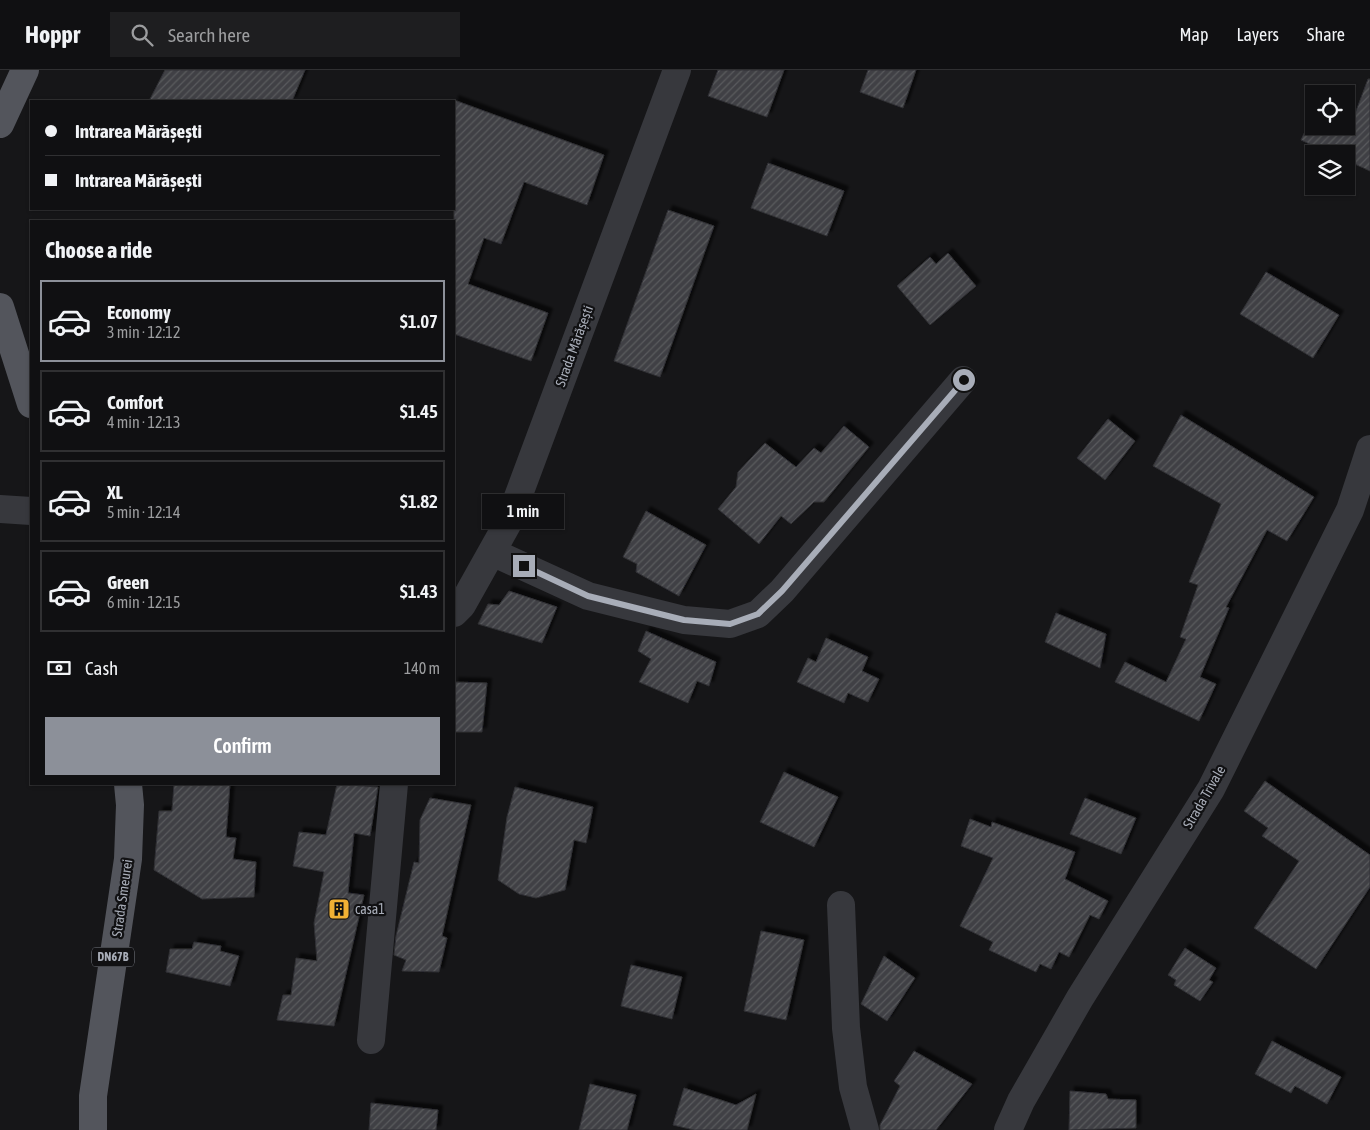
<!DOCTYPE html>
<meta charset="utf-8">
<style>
body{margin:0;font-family:"Asap Condensed",sans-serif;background:#1e1e20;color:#f1f3f6;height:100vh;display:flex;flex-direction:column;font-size:19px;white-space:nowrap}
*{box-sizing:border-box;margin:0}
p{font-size:16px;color:#9c9d9f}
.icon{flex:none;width:28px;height:28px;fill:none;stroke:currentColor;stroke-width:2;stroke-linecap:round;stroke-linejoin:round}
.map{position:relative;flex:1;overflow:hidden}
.panel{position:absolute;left:30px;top:150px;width:425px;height:565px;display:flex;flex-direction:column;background:#101012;border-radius:0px;box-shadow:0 1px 4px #0004,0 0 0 1px #303032}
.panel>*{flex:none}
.guide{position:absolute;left:30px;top:30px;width:425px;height:110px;border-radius:0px;box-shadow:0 1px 4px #0004,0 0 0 1px #303032;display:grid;align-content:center;height:110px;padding:0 15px;background:#101012}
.fabs{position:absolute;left:1305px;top:15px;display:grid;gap:10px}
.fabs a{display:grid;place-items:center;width:50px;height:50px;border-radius:0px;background:#101012;box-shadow:0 1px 4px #0004,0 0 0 1px #303032;font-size:25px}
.end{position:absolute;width:22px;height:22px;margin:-11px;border:6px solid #a8adb8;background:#111;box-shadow:0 0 0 2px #111}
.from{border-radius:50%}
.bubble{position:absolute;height:35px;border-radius:0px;background:#101012;box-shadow:0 1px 4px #0004,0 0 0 1px #303032;font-size:16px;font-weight:600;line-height:35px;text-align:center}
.guide b{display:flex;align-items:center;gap:18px;height:48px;font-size:19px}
.guide b+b{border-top:1px solid #303032}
.guide i{width:12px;height:12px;background:#f1f3f6}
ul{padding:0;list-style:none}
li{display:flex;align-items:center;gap:15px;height:82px;margin:0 10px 8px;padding:0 5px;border:2px solid #303032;border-radius:0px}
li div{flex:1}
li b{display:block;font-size:19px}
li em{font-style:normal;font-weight:600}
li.current{border-color:#8c9099}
li>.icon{width:45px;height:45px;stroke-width:1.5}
h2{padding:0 15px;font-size:22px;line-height:60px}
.pay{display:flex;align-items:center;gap:12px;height:55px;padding:0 15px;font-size:19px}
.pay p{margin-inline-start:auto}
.primary-button{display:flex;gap:10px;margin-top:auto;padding:10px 15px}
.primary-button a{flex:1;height:58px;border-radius:0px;background:#8c9099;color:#fff;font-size:20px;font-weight:600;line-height:58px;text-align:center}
header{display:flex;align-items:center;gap:30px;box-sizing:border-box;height:70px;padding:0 25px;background:#101012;border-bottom:1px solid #303032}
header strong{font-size:24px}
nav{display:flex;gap:28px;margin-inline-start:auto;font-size:18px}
.search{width:350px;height:45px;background:#1e1e20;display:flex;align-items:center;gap:12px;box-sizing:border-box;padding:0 18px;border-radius:0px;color:#9c9d9f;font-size:19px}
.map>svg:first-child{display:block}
</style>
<header>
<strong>Hoppr</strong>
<div class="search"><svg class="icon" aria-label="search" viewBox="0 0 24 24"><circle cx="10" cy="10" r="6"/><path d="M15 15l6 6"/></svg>Search here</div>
<nav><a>Map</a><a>Layers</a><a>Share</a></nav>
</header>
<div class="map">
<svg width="1370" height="1060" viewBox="0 0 1370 1060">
<defs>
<pattern id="building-hatch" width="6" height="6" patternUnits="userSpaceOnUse" patternTransform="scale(1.25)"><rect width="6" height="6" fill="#404145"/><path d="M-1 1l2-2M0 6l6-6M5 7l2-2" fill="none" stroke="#595a5e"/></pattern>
<filter id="shadow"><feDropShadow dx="4.5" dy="-4.5" stdDeviation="1" flood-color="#0009"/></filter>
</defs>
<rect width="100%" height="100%" fill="#161618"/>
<path fill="url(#building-hatch)" stroke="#303034" filter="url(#shadow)" d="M165,0H305L292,31H149Z
M718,0H784L767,47L708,26Z
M868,0H916L903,38L860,22Z
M1368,9H1370V101L1346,90V84H1331L1301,70L1314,42V56L1350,57Z
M454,30L604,85L587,135L524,112L501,174L484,168L468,214L548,243L531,291L454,264Z
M768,93L844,121L827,166L751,138Z
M668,140L714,156L660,307L614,291Z
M948,183L976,216L930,255L897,216L930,187L936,194Z
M1266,202L1339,245L1313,288L1240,244Z
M1181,345L1314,427L1287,471L1267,460L1226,537L1229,538L1200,607L1216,614L1199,651L1115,612L1125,592L1166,612L1186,569L1180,567L1198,515L1189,512L1221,434L1153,396Z
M1108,349L1135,371L1105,410L1077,388Z
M844,356L869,377L824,432H814L791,454L781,446L759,474L718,439L736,417L738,402L765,373L796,397L814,378L821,383Z
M646,441L706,475L679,526L636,502L637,494L623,487Z
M509,521L557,537L542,573L478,554L488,534L499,535Z
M1056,543L1106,564L1100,598L1045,572Z
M646,561L716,592L709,616L697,611L688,633L639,612L651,589L638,581Z
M826,568L868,587L862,601L879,609L868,632L848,623L844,633L797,612L808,588L816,592Z
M454,612L487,613L482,662H454Z
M784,702L838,727L814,777L760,752Z
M1265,711L1370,785V817L1316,899L1254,858L1299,791L1262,766L1268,758L1244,741Z
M174,714H230L226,767L236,768L233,789L256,792L254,827L202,829L154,800L159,741H172Z
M337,714L378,717L370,766L354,763L348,823L364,825L334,956L277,950L283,925H291L296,888L317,891L314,853L324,802L293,796L299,762L326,765Z
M515,717L593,737L586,773L574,770L565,820L536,828L519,824L498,810L507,747Z
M430,728L471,735L442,866L447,868L439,902L402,901L406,890L394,885L396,866L414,792L419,793L420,750Z
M1085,728L1136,748L1121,784L1070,764Z
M970,749L991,757L992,752L1075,782L1065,809L1108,831L1099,849L1090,845L1069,887L1059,882L1051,899L1040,894L1036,902L989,880L993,872L960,856L993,788L961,776Z
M761,861L804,870L786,950L744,941Z
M194,872L221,876L220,881L239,886L230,916L166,902L170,879H192Z
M1185,878L1216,898L1209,910L1213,912L1200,931L1174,915L1176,910L1168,905Z
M884,886L915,908L887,951L861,934Z
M631,895L682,907L672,949L621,936Z
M1272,971L1341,1007L1327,1034L1295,1016L1291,1023L1255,1004Z
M914,981L972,1014L936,1060H880V1055L900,1016L894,1011Z
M590,1014L636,1025L627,1060H579Z
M684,1018L736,1035L756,1024L747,1060H694L673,1055Z
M1070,1021L1106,1024L1108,1029L1136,1030V1058L1069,1060Z
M371,1033L438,1040L436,1060H369Z"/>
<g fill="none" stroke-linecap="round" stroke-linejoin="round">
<path stroke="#37383d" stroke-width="28" d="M0,439L31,441
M492,482L588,526L684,550L730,554L758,544L782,521L963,310
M454,543L462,535L509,451L677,0
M841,835L846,958L853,1017L865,1060
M371,970L394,714
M1008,1060L1021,1031L1080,928L1211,719L1350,440L1370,379"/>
<path stroke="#53555c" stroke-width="28" d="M0,54L25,0
M0,237L31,334
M93,1060V1026L128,789L130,735L128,714"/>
</g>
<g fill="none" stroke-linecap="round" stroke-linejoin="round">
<path stroke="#a8adb8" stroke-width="6" d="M524,496L588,526L684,550L730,554L758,544L782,521L964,310"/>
</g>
<defs>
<g id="building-square" transform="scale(1.125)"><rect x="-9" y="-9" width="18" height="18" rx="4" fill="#f2b134" stroke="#111113"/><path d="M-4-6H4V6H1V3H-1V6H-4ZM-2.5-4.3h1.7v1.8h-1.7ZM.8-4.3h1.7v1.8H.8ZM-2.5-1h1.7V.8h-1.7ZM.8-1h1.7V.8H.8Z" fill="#111"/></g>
</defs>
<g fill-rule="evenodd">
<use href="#building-square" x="339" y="839"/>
</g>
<g text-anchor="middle" stroke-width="4.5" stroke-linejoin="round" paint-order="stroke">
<rect fill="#111113" stroke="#7b7e86" stroke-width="1" x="92" y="877.5" width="42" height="19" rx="4"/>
<g font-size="12" font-weight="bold" fill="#a8adb8">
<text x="113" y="891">DN67B</text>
</g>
<g font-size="14" fill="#a8adb8" stroke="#111113">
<text transform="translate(574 276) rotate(-70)" y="5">Strada Mărășești</text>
<text transform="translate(1204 727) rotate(-60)" y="5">Strada Trivale</text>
<text transform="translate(122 828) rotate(-82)" y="5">Strada Smeurei</text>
</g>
<g font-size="14" fill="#a8adb8" stroke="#111113" text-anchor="start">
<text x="355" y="844">casa1</text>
</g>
</g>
</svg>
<div class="fabs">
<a><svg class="icon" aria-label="locate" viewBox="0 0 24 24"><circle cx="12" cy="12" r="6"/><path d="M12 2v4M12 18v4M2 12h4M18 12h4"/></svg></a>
<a><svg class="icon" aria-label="layers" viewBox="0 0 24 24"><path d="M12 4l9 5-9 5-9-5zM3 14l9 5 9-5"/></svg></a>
</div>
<i class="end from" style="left:964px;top:310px"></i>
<i class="end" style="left:524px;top:496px"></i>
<div class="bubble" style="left:482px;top:424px;width:82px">1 min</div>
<div class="guide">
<b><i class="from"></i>Intrarea Mărășești</b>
<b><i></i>Intrarea Mărășești</b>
</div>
<section class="panel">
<h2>Choose a ride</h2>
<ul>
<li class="current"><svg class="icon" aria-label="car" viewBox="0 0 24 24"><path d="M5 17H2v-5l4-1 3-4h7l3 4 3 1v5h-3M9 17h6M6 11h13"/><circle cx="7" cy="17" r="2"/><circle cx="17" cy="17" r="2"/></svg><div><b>Economy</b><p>3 min · 12:12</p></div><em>$1.07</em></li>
<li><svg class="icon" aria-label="car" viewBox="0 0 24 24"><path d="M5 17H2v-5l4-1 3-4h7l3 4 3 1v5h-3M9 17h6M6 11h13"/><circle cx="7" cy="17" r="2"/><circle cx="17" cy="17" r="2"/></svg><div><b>Comfort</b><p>4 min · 12:13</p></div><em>$1.45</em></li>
<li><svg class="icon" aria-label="car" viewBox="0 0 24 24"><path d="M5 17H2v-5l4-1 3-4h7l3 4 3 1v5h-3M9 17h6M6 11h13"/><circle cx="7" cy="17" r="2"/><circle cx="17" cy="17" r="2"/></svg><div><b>XL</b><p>5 min · 12:14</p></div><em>$1.82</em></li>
<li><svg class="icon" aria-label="car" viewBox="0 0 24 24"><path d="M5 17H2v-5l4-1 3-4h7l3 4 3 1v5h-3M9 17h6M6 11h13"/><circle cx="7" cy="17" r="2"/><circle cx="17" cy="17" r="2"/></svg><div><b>Green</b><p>6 min · 12:15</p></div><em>$1.43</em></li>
</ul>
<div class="pay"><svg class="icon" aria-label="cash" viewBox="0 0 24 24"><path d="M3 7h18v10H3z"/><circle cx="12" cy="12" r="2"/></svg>Cash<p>140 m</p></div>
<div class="primary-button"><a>Confirm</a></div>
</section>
</div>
